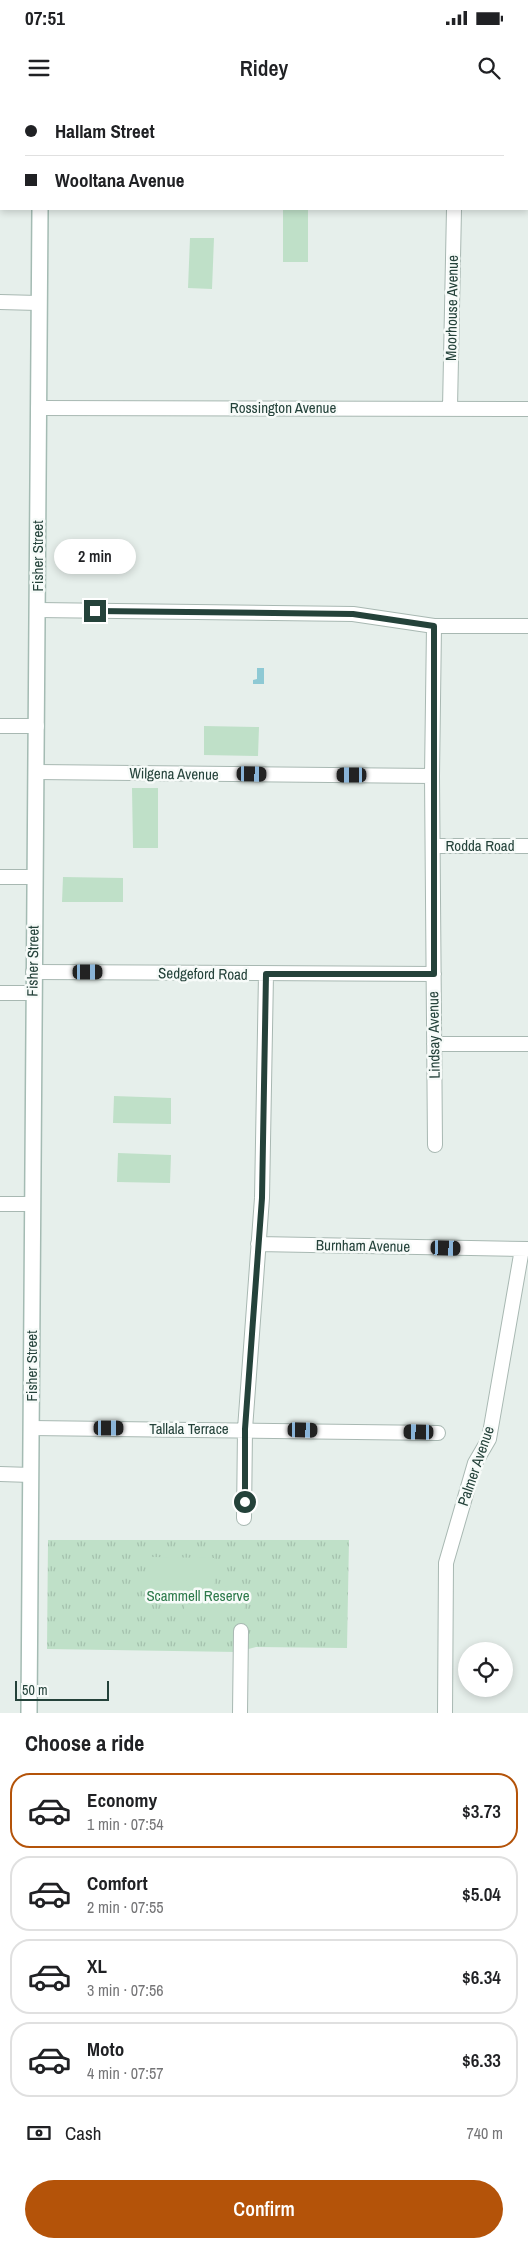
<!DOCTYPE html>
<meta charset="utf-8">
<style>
body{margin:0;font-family:"Archivo Narrow",sans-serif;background:#f6f6f6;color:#202124;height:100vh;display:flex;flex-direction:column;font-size:19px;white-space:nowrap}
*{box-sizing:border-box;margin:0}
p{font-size:16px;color:#757577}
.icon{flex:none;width:28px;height:28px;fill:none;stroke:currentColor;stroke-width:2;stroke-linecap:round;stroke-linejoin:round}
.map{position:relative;height:1613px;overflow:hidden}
.sheet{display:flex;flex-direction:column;background:#fff;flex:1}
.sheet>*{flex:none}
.guide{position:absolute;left:0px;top:0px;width:529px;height:110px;box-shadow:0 2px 8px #0003;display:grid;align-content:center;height:110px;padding:0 25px;background:#fff}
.tools{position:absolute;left:458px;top:1542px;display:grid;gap:10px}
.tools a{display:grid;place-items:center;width:55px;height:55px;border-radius:50%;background:#fff;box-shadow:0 2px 8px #0003;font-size:25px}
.scale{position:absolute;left:15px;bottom:12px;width:94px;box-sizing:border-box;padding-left:5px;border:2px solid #24423a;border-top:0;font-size:14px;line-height:18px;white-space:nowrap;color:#24423a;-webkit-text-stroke:4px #f7fbf9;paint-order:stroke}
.end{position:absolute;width:22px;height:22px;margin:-11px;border:6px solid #24423a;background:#fff;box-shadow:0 0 0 2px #fff}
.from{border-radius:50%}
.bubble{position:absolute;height:35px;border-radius:18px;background:#fff;box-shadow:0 2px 8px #0003;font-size:16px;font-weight:600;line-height:35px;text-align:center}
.car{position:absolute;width:15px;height:30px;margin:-15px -8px;border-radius:6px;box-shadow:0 0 4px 1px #0007;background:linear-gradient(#222 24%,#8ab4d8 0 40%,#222 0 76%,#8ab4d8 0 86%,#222 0)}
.guide b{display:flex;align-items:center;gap:18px;height:48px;font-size:19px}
.guide b+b{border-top:1px solid #e0e0e0}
.guide i{width:12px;height:12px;background:#202124}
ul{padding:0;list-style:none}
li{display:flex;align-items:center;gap:15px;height:75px;margin:0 10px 8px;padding:0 15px;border:2px solid #e0e0e0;border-radius:20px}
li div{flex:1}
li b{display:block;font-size:19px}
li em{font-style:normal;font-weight:600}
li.current{border-color:#b45309}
li>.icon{width:45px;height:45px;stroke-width:1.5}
h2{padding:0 25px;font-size:22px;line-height:60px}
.pay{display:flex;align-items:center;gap:12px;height:55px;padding:0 25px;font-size:19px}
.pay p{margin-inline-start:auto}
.primary-button{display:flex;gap:10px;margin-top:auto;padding:10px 25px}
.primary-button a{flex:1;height:58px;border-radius:30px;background:#b45309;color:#fff;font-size:20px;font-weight:600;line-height:58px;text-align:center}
.status{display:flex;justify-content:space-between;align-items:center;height:35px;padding:0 25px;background:#fff;direction:ltr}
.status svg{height:14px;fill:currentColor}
header{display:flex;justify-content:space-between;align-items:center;height:65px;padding:0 25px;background:#fff;font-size:22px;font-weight:600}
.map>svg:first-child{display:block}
</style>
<div class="status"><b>07:51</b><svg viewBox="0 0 49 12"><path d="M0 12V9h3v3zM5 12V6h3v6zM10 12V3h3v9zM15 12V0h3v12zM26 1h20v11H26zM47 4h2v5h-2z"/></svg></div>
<header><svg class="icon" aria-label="menu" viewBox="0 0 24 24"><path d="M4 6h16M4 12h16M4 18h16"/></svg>Ridey<svg class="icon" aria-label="search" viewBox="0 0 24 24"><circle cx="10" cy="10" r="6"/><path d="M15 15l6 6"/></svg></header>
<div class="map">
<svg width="528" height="1613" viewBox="0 0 528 1613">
<defs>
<pattern id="grass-tufts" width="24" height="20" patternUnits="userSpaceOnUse" patternTransform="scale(1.25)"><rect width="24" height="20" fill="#bfe0c8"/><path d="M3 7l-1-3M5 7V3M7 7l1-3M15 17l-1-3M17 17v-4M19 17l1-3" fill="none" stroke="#a4c1ad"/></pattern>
</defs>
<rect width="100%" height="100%" fill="#e6efeb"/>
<path fill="url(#grass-tufts)" d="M249,0H352L249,1Z
M48,1440H349L347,1548L256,1547L237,1552L47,1549Z"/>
<path fill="#bfe0c8" d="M283,109H308V162H283Z
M190,138H214L212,189L188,188Z
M204,626L259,627L258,656L204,655Z
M132,688H158V748H133Z
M63,777L123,778V802H62Z
M114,996L171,998V1024L113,1023Z
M118,1053L171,1055L170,1083L117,1082Z
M152,1457L214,1458V1484H152Z
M184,1486L244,1487V1516H184Z"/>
<path fill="#8ec9d4" d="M257,568H264V584H253V580L257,579Z"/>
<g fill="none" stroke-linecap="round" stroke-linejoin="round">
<g stroke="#a8b8b2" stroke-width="16">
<path id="street" d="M456,1L457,0
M0,202L38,203
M38,308L528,309
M450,308L454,109
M38,510L353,514L434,526H528
M434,526L432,676L435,1045
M0,626H37
M37,672L432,676
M433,746H528
M0,777H35
M33,872L434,874
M0,893H33
M434,944H528
M0,1104H33
M258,1144L528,1149
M31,1328L438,1333
M0,1374L31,1375
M244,1418L245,1329L262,1098L266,874
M240,1613L241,1531
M445,1613L446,1463L475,1363L489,1339L522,1149"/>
</g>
<g stroke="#a4bbb3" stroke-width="18">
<path id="secondary" d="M42,1V0
M29,1613L40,109"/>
</g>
<use href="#street" stroke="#fff" stroke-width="14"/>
<use href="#secondary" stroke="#fff" stroke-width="15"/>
</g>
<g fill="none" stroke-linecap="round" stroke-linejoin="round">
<path stroke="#24423a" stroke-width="6" d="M95,511L353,514L434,526V874H266L262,1098L245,1329V1402"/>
</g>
<g text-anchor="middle" stroke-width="5" stroke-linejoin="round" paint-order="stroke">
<g font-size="15" fill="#24423a" stroke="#f7fbf9">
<text transform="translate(452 208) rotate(-89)" y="5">Moorhouse Avenue</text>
<text x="283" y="313">Rossington Avenue</text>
<text transform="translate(38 456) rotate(-90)" y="5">Fisher Street</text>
<text transform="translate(174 674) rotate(1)" y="5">Wilgena Avenue</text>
<text x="480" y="751">Rodda Road</text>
<text transform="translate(33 861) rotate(-89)" y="5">Fisher Street</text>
<text transform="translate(203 874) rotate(1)" y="5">Sedgeford Road</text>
<text transform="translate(434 935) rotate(-91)" y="5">Lindsay Avenue</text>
<text transform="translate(363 1146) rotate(1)" y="5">Burnham Avenue</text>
<text transform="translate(32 1266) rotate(-90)" y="5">Fisher Street</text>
<text x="189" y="1334">Tallala Terrace</text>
<text transform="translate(476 1366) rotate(-71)" y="5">Palmer Avenue</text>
</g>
<g font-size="15" fill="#2d7a4b" stroke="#f7fbf9">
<text x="198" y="1501">Scammell Reserve</text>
</g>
</g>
</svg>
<div class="tools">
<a><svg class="icon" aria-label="locate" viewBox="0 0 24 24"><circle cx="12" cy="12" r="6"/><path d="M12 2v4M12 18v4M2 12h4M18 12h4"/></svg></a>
</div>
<div class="scale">50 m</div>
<i class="end from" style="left:245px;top:1402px"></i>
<i class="end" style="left:95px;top:511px"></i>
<div class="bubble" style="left:54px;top:439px;width:82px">2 min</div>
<i class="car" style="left:252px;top:674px;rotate:91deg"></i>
<i class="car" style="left:352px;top:675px;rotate:270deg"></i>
<i class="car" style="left:88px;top:872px;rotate:90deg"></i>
<i class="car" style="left:446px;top:1148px;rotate:92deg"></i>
<i class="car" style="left:109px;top:1328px;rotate:90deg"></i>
<i class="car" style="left:303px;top:1330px;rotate:91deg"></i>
<i class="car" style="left:419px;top:1332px;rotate:271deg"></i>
<div class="guide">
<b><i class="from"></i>Hallam Street</b>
<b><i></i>Wooltana Avenue</b>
</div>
</div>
<section class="sheet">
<h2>Choose a ride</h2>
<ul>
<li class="current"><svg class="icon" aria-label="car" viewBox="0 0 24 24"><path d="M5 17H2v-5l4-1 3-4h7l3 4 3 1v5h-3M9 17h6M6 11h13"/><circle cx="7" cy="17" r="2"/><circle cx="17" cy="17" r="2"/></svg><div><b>Economy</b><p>1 min · 07:54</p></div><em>$3.73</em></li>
<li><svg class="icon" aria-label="car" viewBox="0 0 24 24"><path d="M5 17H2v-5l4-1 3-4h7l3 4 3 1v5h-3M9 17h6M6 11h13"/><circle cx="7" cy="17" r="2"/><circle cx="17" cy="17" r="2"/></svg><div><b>Comfort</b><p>2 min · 07:55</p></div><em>$5.04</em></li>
<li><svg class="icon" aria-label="car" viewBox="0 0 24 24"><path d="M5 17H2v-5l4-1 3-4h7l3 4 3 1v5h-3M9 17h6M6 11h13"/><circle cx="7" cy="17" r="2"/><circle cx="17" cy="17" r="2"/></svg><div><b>XL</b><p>3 min · 07:56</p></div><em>$6.34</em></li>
<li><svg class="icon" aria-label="car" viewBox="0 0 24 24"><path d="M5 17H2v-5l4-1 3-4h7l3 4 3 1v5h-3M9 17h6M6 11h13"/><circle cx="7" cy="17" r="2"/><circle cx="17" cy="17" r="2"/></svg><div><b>Moto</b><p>4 min · 07:57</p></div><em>$6.33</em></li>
</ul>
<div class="pay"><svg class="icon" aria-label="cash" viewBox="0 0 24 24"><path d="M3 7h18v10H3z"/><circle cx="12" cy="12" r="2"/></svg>Cash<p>740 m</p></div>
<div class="primary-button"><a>Confirm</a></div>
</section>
